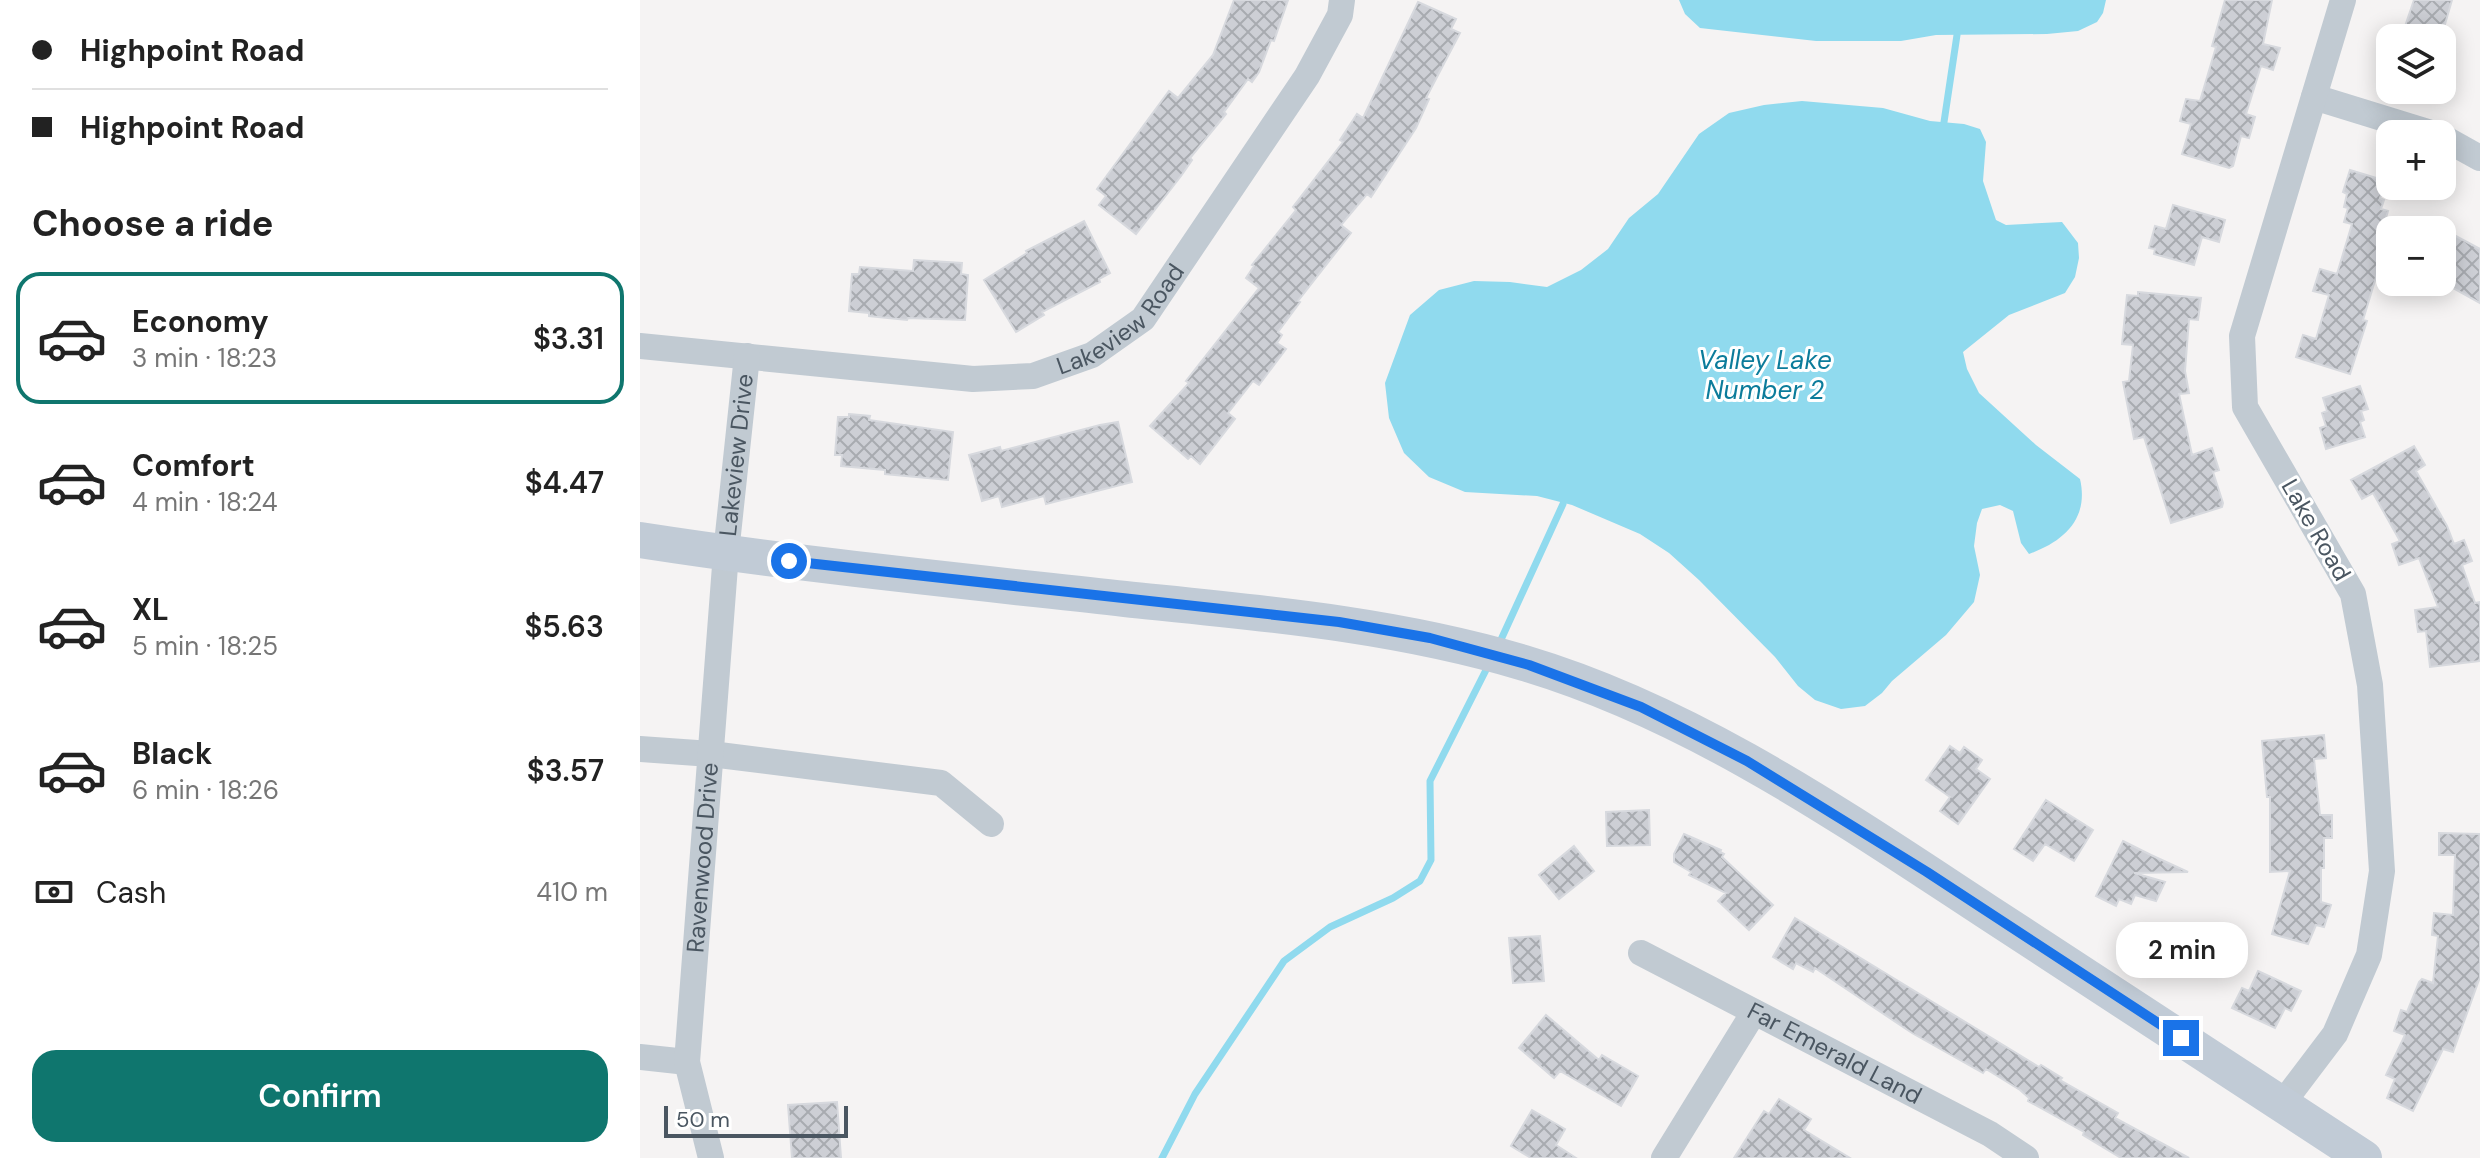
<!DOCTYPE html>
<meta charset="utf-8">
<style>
body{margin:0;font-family:"DM Sans",sans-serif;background:#f2f2f2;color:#222;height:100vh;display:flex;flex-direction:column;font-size:30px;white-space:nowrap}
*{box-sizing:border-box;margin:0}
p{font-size:26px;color:#767676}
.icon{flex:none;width:44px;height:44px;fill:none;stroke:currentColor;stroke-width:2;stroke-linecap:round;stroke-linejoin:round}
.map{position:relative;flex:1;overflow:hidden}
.drawer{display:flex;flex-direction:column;background:#fff;width:640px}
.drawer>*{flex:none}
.banner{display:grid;align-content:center;height:176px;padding:0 32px;background:#fff}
.buttons{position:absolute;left:1736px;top:24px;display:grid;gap:16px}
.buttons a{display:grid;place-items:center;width:80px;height:80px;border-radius:16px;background:#fff;box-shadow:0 4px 20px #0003;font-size:40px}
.scale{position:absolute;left:24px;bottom:20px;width:184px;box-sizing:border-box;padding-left:8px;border:4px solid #4a5661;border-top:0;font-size:22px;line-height:28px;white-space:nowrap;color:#4a5661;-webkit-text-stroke:6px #fff;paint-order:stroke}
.end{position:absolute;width:36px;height:36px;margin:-18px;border:10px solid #1a73e8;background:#fff;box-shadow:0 0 0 4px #fff}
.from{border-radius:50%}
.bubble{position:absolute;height:56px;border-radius:24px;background:#fff;box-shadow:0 4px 20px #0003;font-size:26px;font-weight:600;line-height:56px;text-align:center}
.banner b{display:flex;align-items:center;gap:28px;height:76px;font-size:30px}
.banner b+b{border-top:2px solid #e0e0e0}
.banner i{width:20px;height:20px;background:#222}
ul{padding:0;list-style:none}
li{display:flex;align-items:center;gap:24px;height:132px;margin:0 16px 12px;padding:0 16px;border:4px solid transparent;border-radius:24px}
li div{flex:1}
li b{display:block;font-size:30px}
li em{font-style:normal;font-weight:600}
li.active{border-color:#0f766e}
li>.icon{width:72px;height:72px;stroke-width:1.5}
h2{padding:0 32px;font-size:36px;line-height:96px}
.pay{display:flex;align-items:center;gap:20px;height:88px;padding:0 32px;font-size:30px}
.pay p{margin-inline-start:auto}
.button{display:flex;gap:16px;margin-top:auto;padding:16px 32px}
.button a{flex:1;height:92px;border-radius:24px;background:#0f766e;color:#fff;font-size:32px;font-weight:600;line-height:92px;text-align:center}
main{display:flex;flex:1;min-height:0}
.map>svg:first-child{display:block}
</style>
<main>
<section class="drawer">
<div class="banner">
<b><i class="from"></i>Highpoint Road</b>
<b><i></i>Highpoint Road</b>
</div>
<h2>Choose a ride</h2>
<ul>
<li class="active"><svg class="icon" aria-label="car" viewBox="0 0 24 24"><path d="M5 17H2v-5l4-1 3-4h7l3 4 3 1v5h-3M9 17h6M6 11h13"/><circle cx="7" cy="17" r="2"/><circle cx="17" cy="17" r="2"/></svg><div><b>Economy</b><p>3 min · 18:23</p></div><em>$3.31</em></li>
<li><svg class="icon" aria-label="car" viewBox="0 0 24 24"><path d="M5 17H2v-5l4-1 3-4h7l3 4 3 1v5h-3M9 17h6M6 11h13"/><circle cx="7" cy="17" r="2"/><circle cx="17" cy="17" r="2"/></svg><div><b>Comfort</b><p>4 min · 18:24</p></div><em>$4.47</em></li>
<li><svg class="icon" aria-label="car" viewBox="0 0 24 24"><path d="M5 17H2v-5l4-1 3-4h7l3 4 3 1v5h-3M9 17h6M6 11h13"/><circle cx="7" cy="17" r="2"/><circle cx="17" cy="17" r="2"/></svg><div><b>XL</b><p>5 min · 18:25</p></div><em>$5.63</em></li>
<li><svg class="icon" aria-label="car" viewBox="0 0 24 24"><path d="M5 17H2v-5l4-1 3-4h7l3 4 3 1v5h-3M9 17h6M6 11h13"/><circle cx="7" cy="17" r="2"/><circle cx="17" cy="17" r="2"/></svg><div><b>Black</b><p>6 min · 18:26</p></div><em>$3.57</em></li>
</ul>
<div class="pay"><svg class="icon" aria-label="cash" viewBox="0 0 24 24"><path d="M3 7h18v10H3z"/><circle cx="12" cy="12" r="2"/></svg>Cash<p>410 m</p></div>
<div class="button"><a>Confirm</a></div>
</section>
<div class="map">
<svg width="1840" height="1158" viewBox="0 0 1840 1158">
<defs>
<pattern id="building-cross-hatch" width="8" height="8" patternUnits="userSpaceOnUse" patternTransform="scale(2)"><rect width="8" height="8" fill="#cdcfd5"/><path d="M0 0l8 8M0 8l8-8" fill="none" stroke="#a8abb0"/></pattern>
</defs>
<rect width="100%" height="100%" fill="#f5f3f3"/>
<path fill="#90daee" d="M1039,0H1466L1463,13L1457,22L1438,31L1407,34L1296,35L1261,41H1176L1060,28L1045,14Z
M1162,101L1243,108L1290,121L1324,124L1340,129L1346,142L1343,181L1356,220L1366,225L1422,222L1438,243L1439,258L1435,277L1425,293L1369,315L1323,352L1327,369L1339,393L1396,445L1440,479C1449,518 1425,541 1389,554L1381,543L1373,511L1360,505L1342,509L1337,523L1334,546L1340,575L1334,602L1306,635L1252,681L1242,693L1225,706L1201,709L1175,700L1158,686L1135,657L1059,580L1029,553L1000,534L932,505L897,496L825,492L789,477L764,453L749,418L745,383L770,315L799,290L834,281L870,282L907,287L941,270L968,249L989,218L1018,194L1059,134L1089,113L1124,105Z"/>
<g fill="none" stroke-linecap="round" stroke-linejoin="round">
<path stroke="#90daee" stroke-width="7" d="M1304,122L1317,35
M859,644L923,504
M522,1158L555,1094L644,961L690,927L753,898L780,881L791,860L790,781L848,666"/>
</g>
<path fill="url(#building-cross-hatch)" stroke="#d7d9de" stroke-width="2" d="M594,0H648L634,41L631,40L619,72L612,82L608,79L584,112L586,114L550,158L552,160L541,176L496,234L459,205L466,196L457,189L529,91L538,98L573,55Z
M1585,0H1632L1623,44L1640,48L1633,70L1621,66L1606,114L1615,117L1609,138L1601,136L1593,166L1589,168L1542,154L1551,124L1540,121L1546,99L1560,101L1576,47L1572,46Z
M1774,0H1812L1801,38H1761Z
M778,2L816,19L811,29L820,33L786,98L789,99L776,128L731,197L727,194L701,225L711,233L658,301L660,302L638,332L642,335L637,343L646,349L619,385L613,381L588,413L595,419L560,464L551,456L548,459L510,426L549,383L546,381L619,288L606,278L614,266L612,265L656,210L653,207L703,142L700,140L717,114L723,118Z
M1710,170L1746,181L1740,198L1744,200L1741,209L1748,211L1740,239L1747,241L1723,320L1727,321L1710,374L1656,357L1663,335L1676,339L1689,295L1673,291L1680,269L1697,274L1712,224L1704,222L1708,208L1704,207L1707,194L1703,192Z
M1533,205L1585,220L1579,242L1562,237L1554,265L1514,254L1515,249L1509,248L1515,226L1526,229Z
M444,221L470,273L459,279L460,282L402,312L404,315L376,332L344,280L387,253L386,251Z
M1812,234L1840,249V303L1802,282V252Z
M274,260L322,263L321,274L328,275L325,320L268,318L267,320L229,316V313L209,311L212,274H219L220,267L273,271Z
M1498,292L1561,298L1558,320L1549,319L1545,371L1549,393L1539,394L1552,455L1572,448L1579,470L1573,472L1583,503L1582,507L1531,523L1504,437L1494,439L1483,382L1489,381L1493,345L1482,344L1487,295L1498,296Z
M1720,386L1728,409L1721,411L1724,420L1720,422L1725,437L1686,449L1680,428L1686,426L1682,413L1687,411L1683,398Z
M209,414L230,416L229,420L313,432L308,480L245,474V470L201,466L202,455H195L198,417H209Z
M478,422L492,482L406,504L404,496L362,507L359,496L342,501L329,455L360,447L361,451L460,425Z
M1774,446L1785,465L1776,471L1807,526L1814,544L1824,540L1832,561L1822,565L1835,603L1840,602V661L1790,667L1786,631L1778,632L1775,610L1798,607L1779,558L1759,565L1752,544L1760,541L1733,493L1722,499L1711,480Z
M1684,735L1686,758L1674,759L1680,815H1692V838H1684V868H1681V902L1691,905L1684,927L1676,925L1668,944L1632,934L1650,871L1630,872V797H1627L1622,741Z
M1310,746L1320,753L1324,747L1342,760L1336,769L1350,779L1318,824L1300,811L1310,797L1286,780Z
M1406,800L1453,830L1434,861L1405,844L1393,861L1374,849Z
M1009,810L1010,845L967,846L966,812Z
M1799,833L1840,834V977L1813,1052L1803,1049L1773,1111L1747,1098L1755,1079L1746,1075L1765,1035L1754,1031L1761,1010L1767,1012L1779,982L1782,979L1793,983L1798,936L1792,935L1794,913L1813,915L1815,855H1799Z
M1044,834L1081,850L1080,852L1084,854L1082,857L1133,905L1109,930L1078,901L1086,893L1049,875L1051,872L1034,862V854Z
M1483,841L1511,855L1548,872L1494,873L1525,882L1516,901L1495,895L1491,904L1479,899L1476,906L1456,896Z
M934,846L954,871L919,899L899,875Z
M1155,918L1399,1067L1401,1065L1422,1078L1420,1080L1478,1113L1475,1118L1549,1158H1481L1443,1135L1444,1132L1388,1101L1389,1098L1380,1090L1346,1069L1343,1073L1272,1033L1175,968L1173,972L1156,963L1153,969L1133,957Z
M900,936L904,981L873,983L869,938Z
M1618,971L1661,991L1651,1011L1645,1008L1635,1028L1592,1008L1602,988L1609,991Z
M906,1015L959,1060L962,1055L998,1076L981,1106L920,1071L914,1078L879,1048Z
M1139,1099L1171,1119L1164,1130L1210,1158H1094L1124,1111L1129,1114Z
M197,1102L201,1158H152L148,1105Z
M892,1110L925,1129L916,1145L936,1158H891L871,1146Z"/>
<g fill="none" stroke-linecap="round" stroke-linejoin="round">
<g stroke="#c1cad2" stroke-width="26">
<path d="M1674,97L1794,134"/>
<path d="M1802,137L1840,158"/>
<path id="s1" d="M0,346L333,379L393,376L452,355L503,319L667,76L700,15L702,0"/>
<path d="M0,749L71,754L301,783L351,824"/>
<path id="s2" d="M1001,953L1350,1134L1386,1158"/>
<path d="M0,1057L47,1062"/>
<path d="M1642,1104L1695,1034L1729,955L1742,871L1730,685L1713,594L1605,407L1602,336L1703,0"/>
<path id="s3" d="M71,1158L47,1062L86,553L107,356"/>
<path d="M1024,1158L1114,1012"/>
</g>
<path stroke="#c1cbd6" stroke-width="36" d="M0,540C161,565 323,581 485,599C621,613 753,624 884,663C1052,713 1201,816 1346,911C1472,993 1598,1076 1724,1158"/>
</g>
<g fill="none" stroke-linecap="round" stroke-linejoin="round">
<path stroke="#1a73e8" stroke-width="10" d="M149,561L699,622L790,638L889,665L1001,707L1107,761L1287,872L1541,1038"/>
</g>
<g text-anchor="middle" stroke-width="6" stroke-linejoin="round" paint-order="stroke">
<g font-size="24" fill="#4a5661" stroke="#fff">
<text dy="8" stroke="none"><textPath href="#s1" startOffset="502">Lakeview Road</textPath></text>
<text dy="8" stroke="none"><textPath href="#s3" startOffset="708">Lakeview Drive</textPath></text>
<text transform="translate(1676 530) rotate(60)" y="8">Lake Road</text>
<text dy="8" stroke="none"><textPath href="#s3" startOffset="304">Ravenwood Drive</textPath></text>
<text dy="8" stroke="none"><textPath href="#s2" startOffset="218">Far Emerald Land</textPath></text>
</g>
<g font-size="26" font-style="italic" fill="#0c7c9b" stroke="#fff">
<text x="1125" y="369">Valley Lake<tspan x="1125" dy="30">Number 2</tspan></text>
</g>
</g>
</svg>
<div class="buttons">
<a><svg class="icon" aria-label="layers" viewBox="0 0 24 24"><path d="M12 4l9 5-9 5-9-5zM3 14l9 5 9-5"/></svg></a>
<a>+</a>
<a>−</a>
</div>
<div class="scale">50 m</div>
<i class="end from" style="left:149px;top:561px"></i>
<i class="end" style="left:1541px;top:1038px"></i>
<div class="bubble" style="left:1476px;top:922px;width:132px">2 min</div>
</div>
</main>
